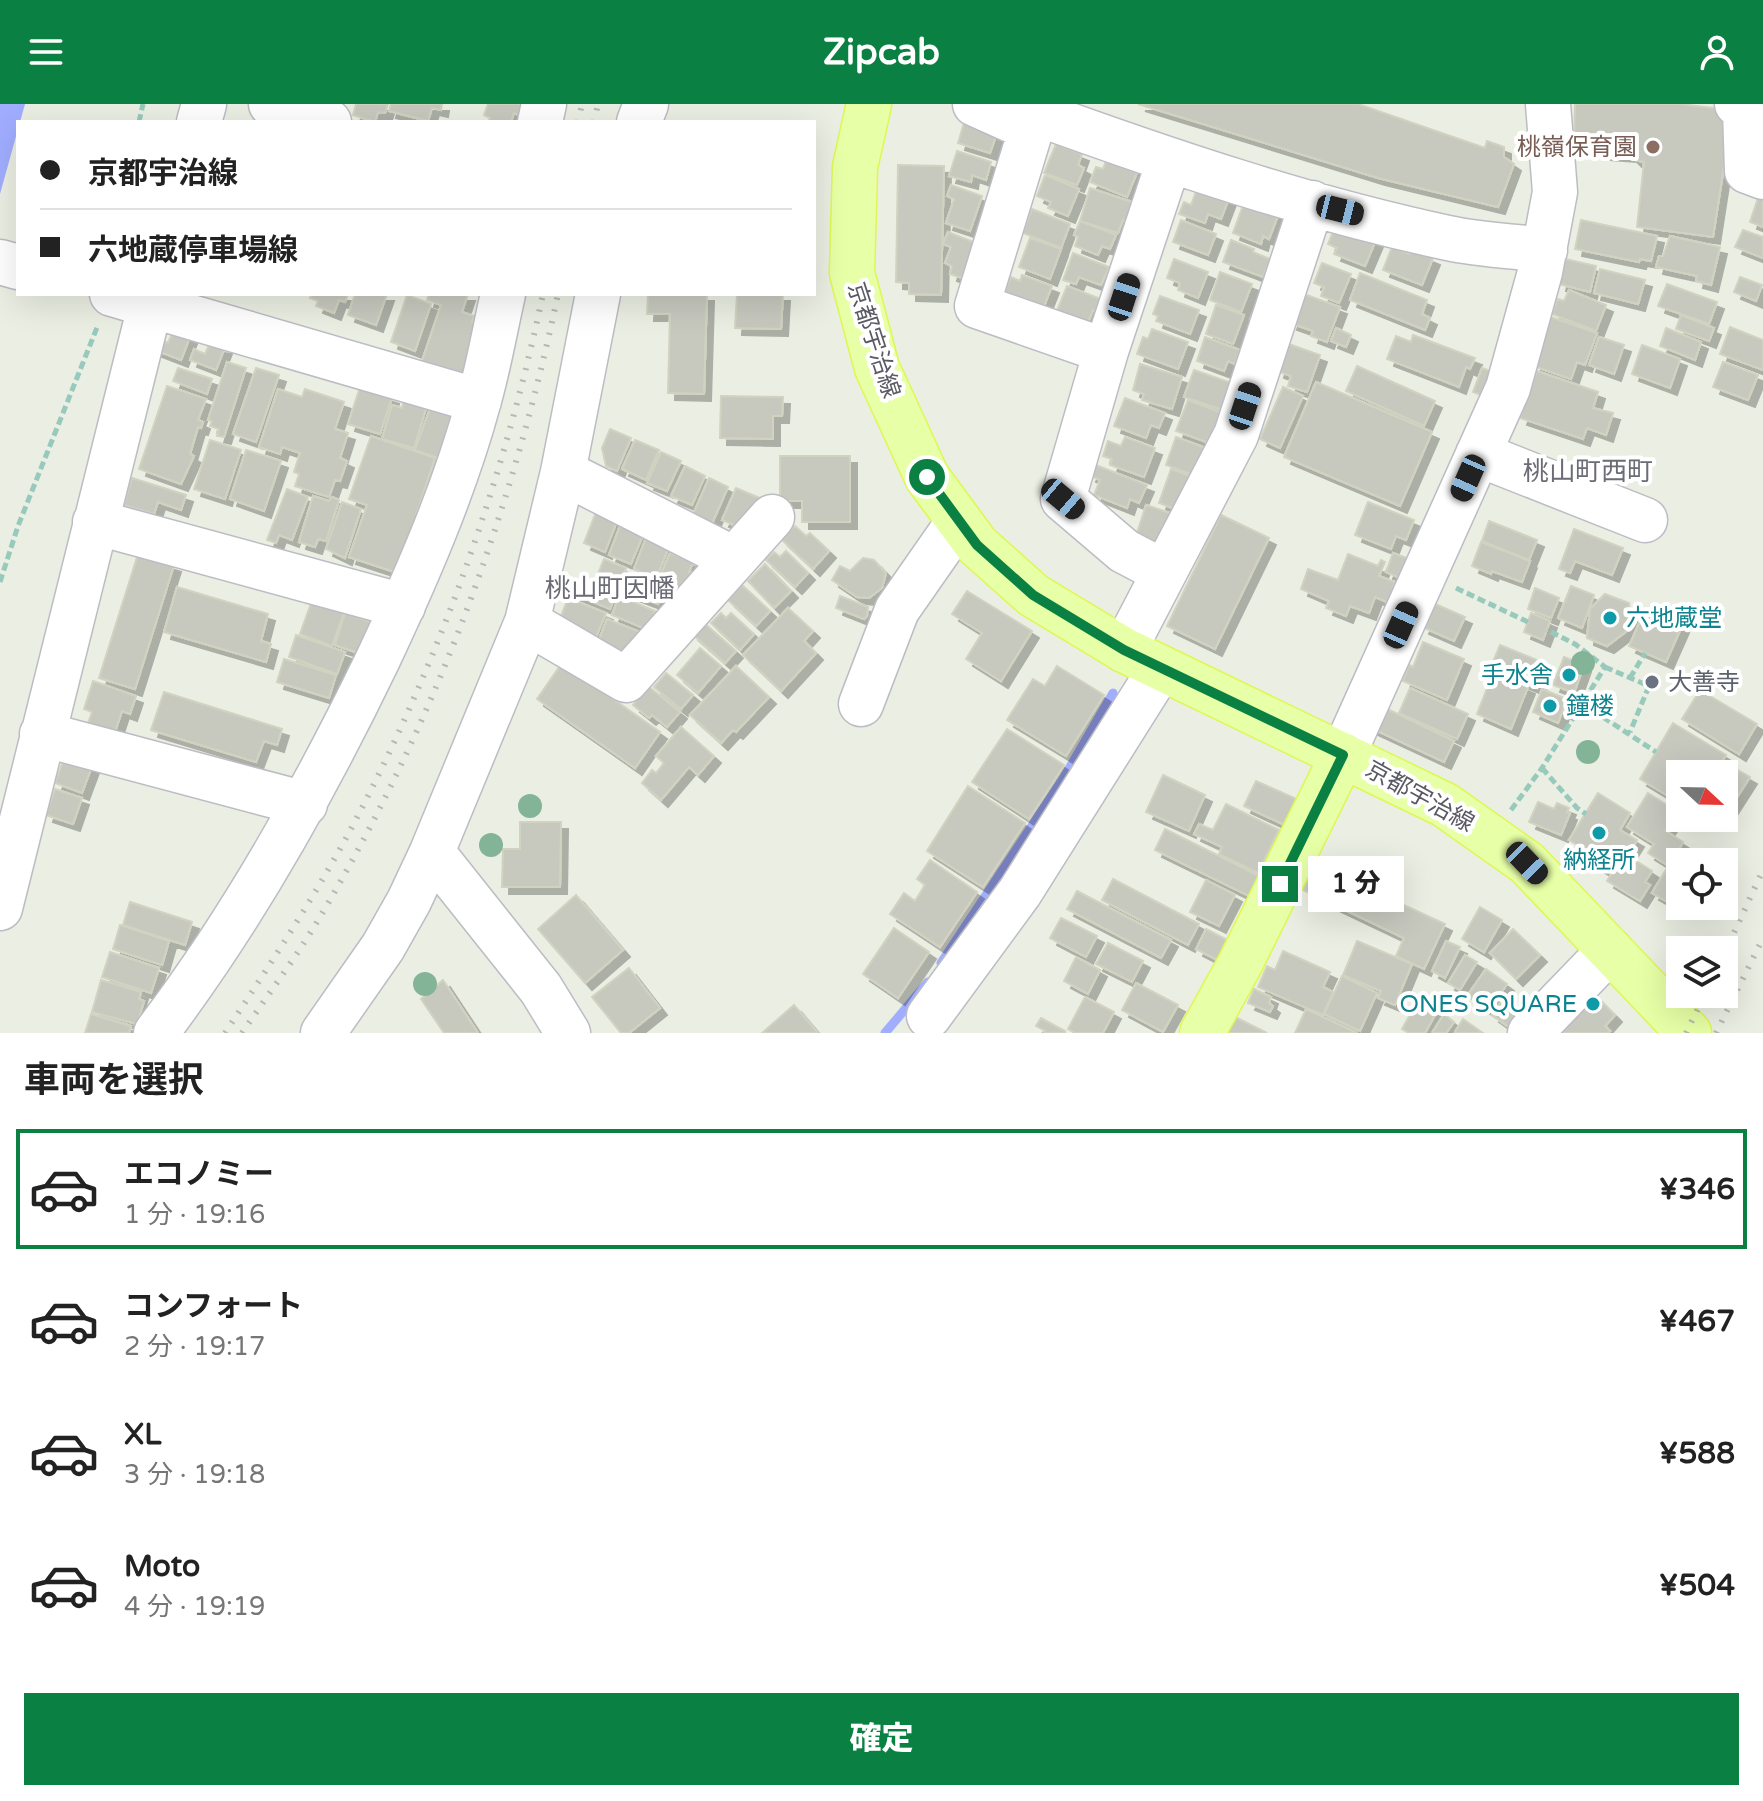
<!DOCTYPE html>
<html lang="ja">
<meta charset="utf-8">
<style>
body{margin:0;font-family:"Varela Round","Noto Sans JP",sans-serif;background:#f6f6f6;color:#222;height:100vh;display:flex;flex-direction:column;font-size:30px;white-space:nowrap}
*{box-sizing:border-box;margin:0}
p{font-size:26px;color:#767676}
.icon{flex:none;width:44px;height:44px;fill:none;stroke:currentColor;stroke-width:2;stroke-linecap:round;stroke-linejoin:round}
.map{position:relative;height:929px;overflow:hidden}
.details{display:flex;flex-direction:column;background:#fff;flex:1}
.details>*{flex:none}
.banner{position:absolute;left:16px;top:16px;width:800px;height:176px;border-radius:0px;box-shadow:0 8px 32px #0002;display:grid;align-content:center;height:176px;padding:0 24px;background:#fff}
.needle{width:52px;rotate:112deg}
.buttons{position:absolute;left:1666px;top:656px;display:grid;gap:16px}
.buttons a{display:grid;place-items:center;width:72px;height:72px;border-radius:0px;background:#fff;box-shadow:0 8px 32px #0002;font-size:40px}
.end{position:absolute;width:36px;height:36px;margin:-18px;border:10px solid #0b8043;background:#fff;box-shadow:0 0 0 4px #fff}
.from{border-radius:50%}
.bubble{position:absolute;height:56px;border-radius:0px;background:#fff;box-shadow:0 8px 32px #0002;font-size:26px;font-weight:800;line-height:56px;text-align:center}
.car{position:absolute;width:24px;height:48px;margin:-24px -12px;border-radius:10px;box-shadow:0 0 6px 2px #0007;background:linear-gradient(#222 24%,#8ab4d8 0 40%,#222 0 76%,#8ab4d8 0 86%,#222 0)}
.banner b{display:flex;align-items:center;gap:28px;height:76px;font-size:30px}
.banner b+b{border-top:2px solid #e0e0e0}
.banner i{width:20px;height:20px;background:#222}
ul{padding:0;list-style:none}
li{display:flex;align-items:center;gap:24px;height:120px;margin:0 16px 12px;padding:0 8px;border:4px solid transparent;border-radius:0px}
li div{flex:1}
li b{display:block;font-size:30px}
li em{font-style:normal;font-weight:800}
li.active{border-color:#0b8043}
li>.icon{width:72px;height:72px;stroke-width:1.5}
h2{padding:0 24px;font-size:36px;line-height:96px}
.button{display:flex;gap:16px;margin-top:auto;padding:16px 24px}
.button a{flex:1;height:92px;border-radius:0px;background:#0b8043;color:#fff;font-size:32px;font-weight:800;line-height:92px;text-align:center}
header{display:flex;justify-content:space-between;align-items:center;height:104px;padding:0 24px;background:#0b8043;color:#fff;font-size:36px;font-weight:800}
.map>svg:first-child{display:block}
</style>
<header><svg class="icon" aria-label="menu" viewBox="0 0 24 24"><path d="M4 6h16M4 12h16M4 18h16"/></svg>Zipcab<svg class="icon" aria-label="person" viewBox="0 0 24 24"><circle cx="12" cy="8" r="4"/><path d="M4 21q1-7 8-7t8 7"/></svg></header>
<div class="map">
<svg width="1763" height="929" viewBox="0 0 1763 929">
<defs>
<filter id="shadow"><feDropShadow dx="7" dy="7" stdDeviation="0" flood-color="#0004"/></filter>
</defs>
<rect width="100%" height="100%" fill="#ebeee2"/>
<path fill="#a1adff" d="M0,0H25L0,90Z"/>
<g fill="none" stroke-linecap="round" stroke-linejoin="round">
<path stroke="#a1adff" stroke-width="9" d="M941,859L1063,675L1113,589
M885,929L928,878"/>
</g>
<path fill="#c7c9bf" stroke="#d1d3c0" stroke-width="2" filter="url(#shadow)" d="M356,0H388L385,9L378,8L375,18L353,11Z
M391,0H442L441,6L432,4L428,17L389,7Z
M488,0H517L526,3L520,6L519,11L514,9L511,18H488L490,14L484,11Z
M1138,0H1358L1485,44L1487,37L1504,43V53L1514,60L1498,103L1378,74Z
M1575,0H1680L1721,5L1731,17L1713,133L1637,123L1644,58L1635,56L1630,51L1604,49V38L1574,36Z
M966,12L999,23L990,49L958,39Z
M1056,40L1082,50L1078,61L1084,64L1077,81L1044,69Z
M957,47L991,58L986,76L972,71L971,78L949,72Z
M1107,54L1138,66L1127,93L1090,78L1096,63L1103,65Z
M898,61L944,62L941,191L909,190V179L896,178Z
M1045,71L1079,85L1068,112L1048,104L1051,98L1037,92Z
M951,81L982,92L970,127L946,119L954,95L947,92Z
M1198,82L1229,94L1221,115L1208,110L1205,119L1179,110L1184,98L1191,101Z
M1090,84L1132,98L1126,118L1123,116L1118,129L1080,117Z
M1760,88L1763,89V123L1750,118Z
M1246,93L1280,106L1269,135L1263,132L1261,140L1233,129Z
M1032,105L1070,120L1061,144L1023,129Z
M1181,116L1216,130L1208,151L1173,138Z
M1581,116L1657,132L1651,157L1640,155L1639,158L1575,145Z
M1080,117L1116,131L1110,145L1102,142L1098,151L1075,142L1078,133L1074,131Z
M1336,120L1376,136L1365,162L1334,150L1337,144L1328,140Z
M1743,126L1763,133V154L1735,143Z
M948,128L976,139L962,174L950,170L952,162L945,159L951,143L943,140Z
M1670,132L1720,143L1711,181L1696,177L1697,172L1656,163L1659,152H1663Z
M1030,134L1061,145L1050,175L1019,163Z
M1231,136L1254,145L1253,148L1270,155L1263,173L1223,158Z
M1392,143L1409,150L1411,145L1433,154L1422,181L1383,166Z
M1073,149L1109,163L1101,181L1079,173L1076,180L1063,176Z
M1174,155L1208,168L1198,194L1178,186L1180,179L1167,174Z
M1565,155L1596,162L1590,188L1559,180Z
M1322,159L1351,170L1339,199L1321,192L1324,183L1314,179Z
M1600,165L1645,176L1638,200L1594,189Z
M1220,168L1252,180L1241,208L1210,196Z
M1360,169L1427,196L1422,210L1430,214L1425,226L1350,196Z
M1022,171L1052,182L1042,207L1003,192L1011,173L1020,177Z
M1740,173L1762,181L1756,197L1734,188Z
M1667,180L1717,198L1709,220L1658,202Z
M1067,182L1106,197L1101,210L1093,206L1087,221L1056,209Z
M1569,186L1606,201L1596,227L1552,210L1558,195L1564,197Z
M1301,189L1340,203L1327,238L1311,232L1313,227L1290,219Z
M312,190H348L345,198L339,196L334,209L316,202L318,197L310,194Z
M355,190H387L376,221L348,211Z
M429,190H468L462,208L474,212L472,218L482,221L464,275L421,260L441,201L427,196Z
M648,190H707L704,290L668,289L670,210H647Z
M737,190H783L781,225L735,224Z
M407,191L431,200L415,247L391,238Z
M1160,192L1199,206L1190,230L1156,217L1158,212L1153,210Z
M1216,201L1244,211L1233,240L1206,230Z
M1681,211L1714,224L1709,237L1676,225Z
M1551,213L1597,229L1585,261L1577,258L1571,275L1533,262Z
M1730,223L1763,236V266L1720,250Z
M1336,224L1351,231L1346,243L1331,237Z
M1666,224L1701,238L1695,256L1660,242Z
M1152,225L1188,238L1178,265L1137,250L1143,233L1148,235Z
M173,227L190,233L181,256L155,246L160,235L168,239Z
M1413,231L1475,254L1470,265L1466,263L1459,283L1387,255L1396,232L1411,238Z
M1205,233L1240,246L1235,260L1228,257L1224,267L1197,257Z
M1599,233L1624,241L1614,270L1589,261Z
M1286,239L1320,251L1307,288L1288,282L1291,272L1277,267Z
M209,241L225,243L216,266L190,256L194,245L205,250Z
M1642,241L1680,255L1670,284L1632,270Z
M227,258L246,264L224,333L217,332L219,325L210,322L212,317L208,316Z
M1723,258L1758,271L1748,296L1713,283Z
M1140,260L1182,273L1172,305L1142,296L1144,290L1133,286Z
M1357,262L1435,297L1424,322L1346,287Z
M178,264L212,275L207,290L173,277Z
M256,264L279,271L256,338L233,330Z
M1482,264L1496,269L1486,293L1473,288Z
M1194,266L1232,279L1223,306L1184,293Z
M1537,267L1598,288L1593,304L1613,309L1606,331L1587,324L1583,335L1520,314Z
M1316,278L1432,328L1400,402L1284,353Z
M167,282L206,295L198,316L203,318L201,324L198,323L190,350L194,352L181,380L139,365Z
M360,283L392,293L380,330L348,320Z
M1283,283L1303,292L1280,344L1260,335Z
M278,285L302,293L305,285L344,298L335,325L348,329L340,354L347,357L340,377L335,376L329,393L295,382L299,370L294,368L300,349L282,343L280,350L259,343Z
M721,292L783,293L782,312H773V335L720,334Z
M1125,294L1165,309L1159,324L1151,321L1146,334L1114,322Z
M404,295L427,301L414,344L382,335L392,301L402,304Z
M1188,296L1220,308L1209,339L1176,327Z
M431,302L451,310L456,322L444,356L415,346Z
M610,325L631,334L617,367L606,362L602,344Z
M371,332L435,354L416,411L430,416L410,473L349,453L367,401L349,395Z
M1125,333L1155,344L1144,373L1110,361L1112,355L1103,352L1108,337L1121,342Z
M1176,333L1206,344L1196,372L1166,361Z
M210,336L241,346L225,395L194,385Z
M635,336L659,346L646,376L622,365Z
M246,346L281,357L264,407L230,395Z
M661,348L681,357L667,387L647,379Z
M780,352H850V418H802V397H780Z
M1093,360L1147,381L1139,399L1130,395L1127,404L1094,391L1100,376L1089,371Z
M685,362L705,372L692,401L671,392Z
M1171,365L1193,373L1180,407L1159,399Z
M132,374L186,391L181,406L158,398L154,410L124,401Z
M709,374L728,383L711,422L692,413Z
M736,384L762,395L741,424L722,416Z
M287,385L308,393L292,436L279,431L276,439L267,436Z
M313,392L329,397L332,393L339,396L326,437L318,435L315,443L299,438Z
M342,398L361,405L345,454L326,445Z
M1368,398L1414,416L1406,436L1396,432L1391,445L1355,431Z
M1146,401L1179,412L1170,442L1136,432Z
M596,408L617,417L605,448L584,439Z
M1221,411L1269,434L1215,545L1167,522Z
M1489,417L1537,436L1529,456L1482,437Z
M620,422L643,431L631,460L609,451Z
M795,422L806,432L810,429L829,447L813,465L781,435Z
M1574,425L1623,444L1612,471L1575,457L1570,469L1559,465Z
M646,434L669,443L656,474L634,465Z
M1481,438L1530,457L1522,478L1492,467L1491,470L1472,462Z
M786,447L808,469L795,483L766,456L774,448L780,453Z
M670,449L693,458L689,468L693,469L686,488L658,477Z
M1393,449L1415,457L1407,477L1386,468Z
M138,450L174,461L135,585L99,574Z
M1348,450L1378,462L1381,456L1385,458L1379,472L1395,478L1392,486L1397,488L1392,500L1375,493L1369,509L1350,502L1346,512L1326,504L1329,497L1301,485L1308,465L1338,476Z
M863,454L874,456L886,469L882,484L869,494L857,493L832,476L840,462L850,467Z
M604,455L626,464L610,505L569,488L574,475L593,482Z
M765,460L791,487L774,504L748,477Z
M631,470L665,483L658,500L624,487Z
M742,481L770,507L756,522L728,496Z
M1571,482L1594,491L1582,524L1558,514Z
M177,483L268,510L261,537L271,540L266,558L164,528Z
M1535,484L1559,494L1551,514L1528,505Z
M967,487L1032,527L1001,577L966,555L982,529L952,510Z
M1605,490L1629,499L1632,523L1607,542L1587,534L1590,505Z
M314,491L346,503L332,542L300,530Z
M619,492L655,507L648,526L612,511Z
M840,492L868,503L867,512L864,515L836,504Z
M568,494L606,509L596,533L561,512Z
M1433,499L1465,513L1454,537L1422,523Z
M788,504L813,527L804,537L816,549L781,587L743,551Z
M1645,506L1682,522L1666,558L1629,542Z
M345,509L377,520L367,552L335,541Z
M721,509L726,514L731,509L754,530L740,546L711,519Z
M1531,509L1550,517L1543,536L1524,528Z
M607,515L640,528L624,548L598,538Z
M702,517L736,547L725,559L691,529Z
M296,531L345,548L337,570L289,553Z
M1423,538L1464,555L1447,596L1403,577L1409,561L1413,563Z
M1500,541L1547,560L1537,584L1490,565Z
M700,544L721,562L698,589L677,571Z
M1564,553L1584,561L1574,589L1553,581Z
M284,555L336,571L329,594L277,578Z
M562,559L660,628L635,664L537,595Z
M736,562L769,593L736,628L733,626L721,639L690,611Z
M1057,562L1104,591L1066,652L1007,616L1033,575L1045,582Z
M666,569L693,591L681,605L654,583Z
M1493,569L1528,583L1511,625L1477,610Z
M93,577L136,592L130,610L122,607L114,631L87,622L92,608L84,605Z
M648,582L680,608L667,623L652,611L649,614L633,601Z
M1410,584L1468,610L1457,635L1399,609Z
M1542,585L1567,595L1558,619L1533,608Z
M1700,586L1757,620L1739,650L1682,615Z
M164,588L282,625L277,641L264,637L256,658L151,626Z
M1381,602L1454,637L1444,658L1371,624Z
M1673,619L1726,651L1714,670H1680V699L1640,675Z
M681,623L714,652L698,671L689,663L661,696L642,679L652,666L656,669L664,659L656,652Z
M1007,625L1064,661L1029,715L972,678Z
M65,652L92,662L82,689L55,679Z
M1729,661L1750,673L1729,706L1724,703V670Z
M1163,671L1205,691L1189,727L1146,708Z
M1256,677L1301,697L1289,723L1244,702Z
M968,682L1025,719L983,783L927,747Z
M55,685L82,694L73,720L46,711Z
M1598,689L1630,709L1620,726L1637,736L1629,749L1621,745L1611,762L1607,759L1603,765L1586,755L1590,749L1569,736Z
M1648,689L1678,708L1666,727L1683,738L1669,762L1648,749L1654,740L1627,723Z
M1538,698L1554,705L1557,699L1569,704L1567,708L1570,709L1561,731L1529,718Z
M1226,700L1279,726L1258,769L1219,750L1222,743L1194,730L1199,720L1213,726Z
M520,718H561L560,783H502L503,745H520Z
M1165,725L1259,772L1249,792L1155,746Z
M1624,749L1652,767L1645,778L1650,781L1640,797L1607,777Z
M930,756L977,788L940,843L890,810L904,789L915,797L925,781L917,775Z
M1315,760L1445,820L1424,865L1396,852L1404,834L1303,786Z
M1667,764L1680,772V785L1671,800L1652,789Z
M1113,775L1199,820L1188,841L1102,796Z
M1206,776L1235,791L1219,822L1190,808Z
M1077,787L1171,836L1161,854L1067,805Z
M576,791L623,846L585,879L538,825Z
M130,798L192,818L185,841L123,821Z
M1480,803L1502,816L1484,848L1462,835Z
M1061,814L1097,832L1086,853L1050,834Z
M120,821L169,837L162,861L113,845Z
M894,824L929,848L898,894L863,870Z
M1206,825L1233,839L1223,859L1196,845Z
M1513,825L1540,851L1516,875L1490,849Z
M1357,837L1412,860L1395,901L1378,894L1381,887L1343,871Z
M1446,837L1460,843L1445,874L1432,867Z
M1108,839L1143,857L1132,878L1096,860Z
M1283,847L1330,868L1323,883L1333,888L1323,911L1258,883L1267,862L1275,866Z
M110,848L159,864L151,889L102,873Z
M1465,851L1477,858L1460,886L1448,879Z
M1076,853L1100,866L1088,890L1064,877Z
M629,864L660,904L629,929H621L592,893Z
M1486,865L1507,880L1489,907L1467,892Z
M1342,872L1377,889L1360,927L1324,910Z
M101,876L141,888L139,895L144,897L137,920L92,908Z
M443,876L478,929H444L421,895Z
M1136,879L1178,901L1163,928L1122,906Z
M1254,885L1271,893L1269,899L1273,902L1270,908L1248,899Z
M1592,888L1615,911L1605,922L1610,927L1608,929H1552Z
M1421,891L1440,902L1425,929H1409L1402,925Z
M1085,893L1114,908L1103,929H1075L1068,925Z
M1504,894L1525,909L1513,926L1492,911Z
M794,901L818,929H762Z
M1306,905L1357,929H1295Z
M91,910L131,922L129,929H85Z
M1444,910L1454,918L1446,929H1432Z
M1235,913L1267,929H1227Z
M1041,914L1065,927V929H1044L1045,927L1036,922Z
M1463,915L1483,929H1456L1455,928Z"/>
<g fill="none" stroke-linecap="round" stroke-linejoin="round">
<g stroke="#bcbcc4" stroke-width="47">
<path id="minor" d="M271,0L329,18
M975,0L1031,25
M1737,0L1745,7L1747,67L1763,73
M199,18L204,0
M540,18L544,0
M639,18L646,0
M0,158L18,163
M112,190L479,297
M1106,247L977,202L1036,9C1171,58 1308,104 1448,134C1480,141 1513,142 1545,146
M1478,350L1645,416
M563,368L734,455
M95,418L403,502
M1164,468L1124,447L1063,395L1106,247L1169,57
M527,518L626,576L772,413
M1124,546L1236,331L1312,99
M861,600L897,506L959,417
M42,630L305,700
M1343,651L1508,284L1540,168L1555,88L1548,0
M432,748L541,885L568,929
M0,804L153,190
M929,912L1020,788L1161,564
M156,929C244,813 315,686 378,555C417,472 455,385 479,296C489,261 495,225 503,190
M323,929L383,843L409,797L432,748L527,518L563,368L598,190
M1530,929L1610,846"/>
</g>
<g stroke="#def851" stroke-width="47">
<path id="major" d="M869,0L855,63L852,169L877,264L927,373L977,441L1033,491L1124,546L1445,701L1527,759L1689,929
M1202,929L1241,858L1343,651"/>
</g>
<path stroke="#97cabc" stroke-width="5" stroke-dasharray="8 4" stroke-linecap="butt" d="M139,18L143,0
M0,478L18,422L98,221
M1456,484L1528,518
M1605,563L1649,582L1630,628
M1630,574L1645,549
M1583,600L1656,648
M1542,664L1577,704L1586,710
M1511,706L1542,664L1605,563L1575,540L1547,526"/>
<use href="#minor" stroke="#fff" stroke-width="44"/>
<use href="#major" stroke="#e7ffa6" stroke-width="44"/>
<path stroke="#b7b7b8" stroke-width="6" stroke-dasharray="2 10" stroke-linecap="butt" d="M578,18L582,0
M594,18L598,0
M1724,850L1763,766
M225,929C269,862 314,794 352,723C440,556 504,375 543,190
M242,929C267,892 294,856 317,818C433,624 512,410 558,190
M1686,929L1705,890
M1716,929L1763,834"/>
</g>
<g fill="#84b497">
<circle cx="1583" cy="559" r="12"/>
<circle cx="1588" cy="648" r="12"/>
<circle cx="530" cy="702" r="12"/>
<circle cx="491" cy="741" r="12"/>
<circle cx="425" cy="880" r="12"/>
</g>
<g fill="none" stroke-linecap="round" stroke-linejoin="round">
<path stroke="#0b8043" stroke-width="10" d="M927,373L977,441L1033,491L1124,546L1343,651L1280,780"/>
</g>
<circle fill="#8d6e63" stroke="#fff" stroke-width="3" cx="1653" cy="43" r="8"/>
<g fill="#0f9aa8" stroke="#fff" stroke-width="3">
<circle cx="1610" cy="514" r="8"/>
<circle cx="1569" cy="571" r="8"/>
<circle cx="1550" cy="602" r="8"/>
<circle cx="1599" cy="729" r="8"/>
<circle cx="1593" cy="900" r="8"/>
</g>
<circle fill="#6b7280" stroke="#fff" stroke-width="3" cx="1652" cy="578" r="8"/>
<g text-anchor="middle" stroke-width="8" stroke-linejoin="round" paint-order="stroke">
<g font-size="24" fill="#785e54" stroke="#fff" text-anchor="end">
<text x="1637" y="51">桃嶺保育園</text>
</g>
<g font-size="24" fill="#5a5a64" stroke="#fff">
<text transform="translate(874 236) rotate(72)" y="8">京都宇治線</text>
<text transform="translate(1420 692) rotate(29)" y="8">京都宇治線</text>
</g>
<g font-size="24" fill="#0d838f" stroke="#fff" text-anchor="start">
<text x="1626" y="522">六地蔵堂</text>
<text x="1553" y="579" text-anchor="end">手水舎</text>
<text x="1566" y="610">鐘楼</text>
<text x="1599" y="764" text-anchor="middle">納経所</text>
<text x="1577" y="908" text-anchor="end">ONES SQUARE</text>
</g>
<g font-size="24" fill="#5b616d" stroke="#fff" text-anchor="start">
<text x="1668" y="586">大善寺</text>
</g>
<g font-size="26" fill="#6b6c76" stroke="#fff">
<text x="1588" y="376">桃山町西町</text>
<text x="610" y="493">桃山町因幡</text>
</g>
</g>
</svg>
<div class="buttons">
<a><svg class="needle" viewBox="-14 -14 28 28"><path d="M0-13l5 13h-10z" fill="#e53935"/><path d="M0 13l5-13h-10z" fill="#767676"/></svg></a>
<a><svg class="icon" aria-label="locate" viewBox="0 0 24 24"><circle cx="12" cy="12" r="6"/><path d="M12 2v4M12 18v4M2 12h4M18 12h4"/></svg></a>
<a><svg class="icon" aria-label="layers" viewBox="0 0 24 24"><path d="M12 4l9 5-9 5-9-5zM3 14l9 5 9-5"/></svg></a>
</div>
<i class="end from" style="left:927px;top:373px"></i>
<i class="end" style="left:1280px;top:780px"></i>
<div class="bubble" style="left:1308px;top:752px;width:96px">1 分</div>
<i class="car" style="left:1340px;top:106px;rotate:104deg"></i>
<i class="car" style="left:1124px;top:193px;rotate:18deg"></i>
<i class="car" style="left:1245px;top:302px;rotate:18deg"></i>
<i class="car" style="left:1468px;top:374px;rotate:204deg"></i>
<i class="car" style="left:1063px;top:395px;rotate:130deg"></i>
<i class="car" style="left:1401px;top:521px;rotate:24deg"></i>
<i class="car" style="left:1527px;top:759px;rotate:136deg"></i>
<div class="banner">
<b><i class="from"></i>京都宇治線</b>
<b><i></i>六地蔵停車場線</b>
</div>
</div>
<section class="details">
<h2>車両を選択</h2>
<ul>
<li class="active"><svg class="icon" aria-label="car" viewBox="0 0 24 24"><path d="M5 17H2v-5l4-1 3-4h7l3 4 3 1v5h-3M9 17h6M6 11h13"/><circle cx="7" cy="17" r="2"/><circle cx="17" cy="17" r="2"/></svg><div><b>エコノミー</b><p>1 分 · 19:16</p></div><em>¥346</em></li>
<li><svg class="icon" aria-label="car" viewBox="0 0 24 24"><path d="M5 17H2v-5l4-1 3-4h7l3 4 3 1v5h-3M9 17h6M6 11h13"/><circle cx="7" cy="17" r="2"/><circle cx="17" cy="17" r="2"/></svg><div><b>コンフォート</b><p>2 分 · 19:17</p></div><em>¥467</em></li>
<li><svg class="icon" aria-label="car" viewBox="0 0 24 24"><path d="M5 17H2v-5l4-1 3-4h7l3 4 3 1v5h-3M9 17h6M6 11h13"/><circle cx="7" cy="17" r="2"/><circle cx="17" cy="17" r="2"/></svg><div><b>XL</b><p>3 分 · 19:18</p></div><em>¥588</em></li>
<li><svg class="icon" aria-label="car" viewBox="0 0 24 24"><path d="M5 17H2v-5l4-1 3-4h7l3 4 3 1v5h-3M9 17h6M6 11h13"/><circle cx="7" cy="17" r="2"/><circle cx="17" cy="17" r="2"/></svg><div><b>Moto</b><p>4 分 · 19:19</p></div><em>¥504</em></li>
</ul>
<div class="button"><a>確定</a></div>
</section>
